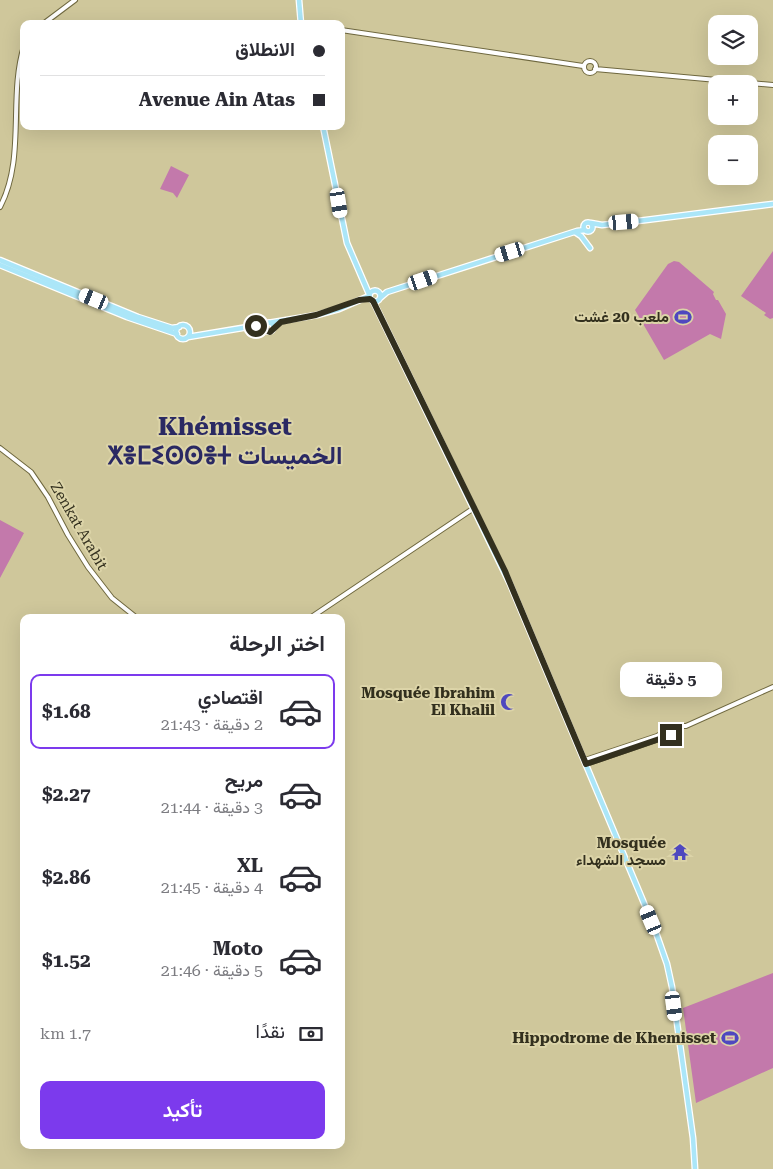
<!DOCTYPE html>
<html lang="ar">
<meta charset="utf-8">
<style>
body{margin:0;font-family:"Roboto Serif",Vazirmatn,"Noto Sans Tifinagh",serif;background:#f2f2f3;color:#2b2b33;direction:rtl;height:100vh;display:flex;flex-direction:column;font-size:19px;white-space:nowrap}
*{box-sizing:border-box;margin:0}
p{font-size:16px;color:#7c7c81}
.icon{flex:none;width:28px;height:28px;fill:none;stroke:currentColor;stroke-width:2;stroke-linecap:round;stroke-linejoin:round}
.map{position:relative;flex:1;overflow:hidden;direction:ltr}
.details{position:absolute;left:20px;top:614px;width:325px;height:535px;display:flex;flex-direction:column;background:#fff;border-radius:10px;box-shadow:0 5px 20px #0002;direction:rtl}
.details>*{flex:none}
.banner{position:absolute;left:20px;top:20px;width:325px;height:110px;border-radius:10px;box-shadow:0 5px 20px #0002;direction:rtl;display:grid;align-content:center;height:110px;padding:0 20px;background:#fff}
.fabs{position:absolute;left:708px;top:15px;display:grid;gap:10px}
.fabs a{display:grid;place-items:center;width:50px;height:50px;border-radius:10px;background:#fff;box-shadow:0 5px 20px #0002;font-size:25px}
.end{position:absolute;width:22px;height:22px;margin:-11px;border:6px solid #33301e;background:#fff;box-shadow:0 0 0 2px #fff}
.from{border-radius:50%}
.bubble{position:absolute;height:35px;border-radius:10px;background:#fff;box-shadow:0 5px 20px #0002;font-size:16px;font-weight:700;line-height:35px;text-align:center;direction:rtl}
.car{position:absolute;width:15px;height:30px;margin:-15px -8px;border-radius:6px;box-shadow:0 0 4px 1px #0007;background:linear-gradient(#fff 24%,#345 0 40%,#fff 0 76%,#345 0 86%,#fff 0)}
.banner b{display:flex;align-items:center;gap:18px;height:48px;font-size:19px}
.banner b+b{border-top:1px solid #e1e1e2}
.banner i{width:12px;height:12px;background:#2b2b33}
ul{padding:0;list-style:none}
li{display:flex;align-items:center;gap:15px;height:75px;margin:0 10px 8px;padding:0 10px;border:2px solid transparent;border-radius:10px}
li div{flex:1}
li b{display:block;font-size:19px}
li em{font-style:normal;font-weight:700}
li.active{border-color:#7c3aed}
li>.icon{width:45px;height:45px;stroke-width:1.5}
h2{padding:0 20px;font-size:22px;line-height:60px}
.pay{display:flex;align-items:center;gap:12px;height:55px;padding:0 20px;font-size:19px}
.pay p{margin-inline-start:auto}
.primary-button{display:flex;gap:10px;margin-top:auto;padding:10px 20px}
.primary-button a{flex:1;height:58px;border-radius:10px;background:#7c3aed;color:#fff;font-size:20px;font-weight:700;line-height:58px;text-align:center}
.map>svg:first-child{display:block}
</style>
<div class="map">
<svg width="773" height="1169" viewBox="0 0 773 1169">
<rect width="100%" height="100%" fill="#cfc79b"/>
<path fill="#c379ab" d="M171,166L189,175L177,198L173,193L160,189Z
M773,251V318L770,319L764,315L766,313L741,296Z
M674,261L679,262L714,292L713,294L716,300H718L726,314L721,339L710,334L664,360L635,310L668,264Z
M0,520L24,533L0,578Z
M773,973V1068L696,1103L683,1008Z"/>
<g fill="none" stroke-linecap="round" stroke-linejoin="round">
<g stroke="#6f683f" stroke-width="6">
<path id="minor" d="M43,24L75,0
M341,30L583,66
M584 67a6 6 0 1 1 12 0a6 6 0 1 1-12 0Z
M595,69L773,85
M0,207C26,158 8,97 24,46
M0,448L31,472L48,497L68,535L88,567L112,598L137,618
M310,618L474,508
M669 731a6 6 0 1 1 12 0a6 6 0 1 1-12 0Z
M678,726H686L773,687
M585,760L657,736L669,729
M586,764L671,735"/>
</g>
<g stroke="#fff" stroke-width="7">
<path id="major" d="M299,0L301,24
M323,126L347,243L369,294
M583.5 227a4.5 4.5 0 1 1 9 0a4.5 4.5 0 1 1-9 0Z
M591,223L602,225L646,220L773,204
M575,232L581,236L590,248
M0,260L138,317L172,328L179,327
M0,265L127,317L177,334
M369.5 296a5.5 5.5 0 1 1 11 0a5.5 5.5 0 1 1-11 0Z
M380,298L387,292L577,231L585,230
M373,301L510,584L654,927L667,964L672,987L693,1138L695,1169
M264.5 327a4.5 4.5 0 1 1 9 0a4.5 4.5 0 1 1-9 0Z
M268,323L317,315L339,309L369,296
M176 332a7 7 0 1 1 14 0a7 7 0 1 1-14 0Z
M188,337L266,324"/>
</g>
<use href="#minor" stroke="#fff" stroke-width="4"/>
<use href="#major" stroke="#abe6f8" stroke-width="4.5"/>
</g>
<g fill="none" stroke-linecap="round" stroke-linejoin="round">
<path stroke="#33301e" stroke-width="6" d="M256,326L270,332L281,322L316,315L359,300L370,299L373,301L505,571L586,764L671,735"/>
</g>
<defs>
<g id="stadium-bare" transform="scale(1.35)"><path d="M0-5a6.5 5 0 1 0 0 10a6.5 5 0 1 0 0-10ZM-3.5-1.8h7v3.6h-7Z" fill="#4f48bf" stroke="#dcd4a8" stroke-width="2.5" paint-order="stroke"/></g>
<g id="mosque-bare" transform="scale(1.35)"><path d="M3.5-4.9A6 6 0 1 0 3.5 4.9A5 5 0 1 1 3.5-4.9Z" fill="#4f48bf" stroke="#dcd4a8" stroke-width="2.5" paint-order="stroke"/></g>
<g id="temple-bare" transform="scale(1.35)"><path d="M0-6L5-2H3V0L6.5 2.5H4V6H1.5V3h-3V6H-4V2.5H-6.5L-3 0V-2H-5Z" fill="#4f48bf" stroke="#dcd4a8" stroke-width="2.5" paint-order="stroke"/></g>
</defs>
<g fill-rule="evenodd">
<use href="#stadium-bare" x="683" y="317"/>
<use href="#mosque-bare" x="509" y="702"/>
<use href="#temple-bare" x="680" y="852"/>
<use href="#stadium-bare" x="730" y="1038"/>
</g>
<g text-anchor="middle" stroke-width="4" stroke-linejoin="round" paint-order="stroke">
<g font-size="15" font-weight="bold" fill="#33301e" stroke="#dcd4a8" text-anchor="end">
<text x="669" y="322">ملعب 20 غشت</text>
<text x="495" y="698">Mosquée Ibrahim<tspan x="495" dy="17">El Khalil</tspan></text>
<text x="666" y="848">Mosquée<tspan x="666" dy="17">مسجد الشهداء</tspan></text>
<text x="716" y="1043">Hippodrome de Khemisset</text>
</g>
<g font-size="15" fill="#33301e" stroke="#dcd4a8">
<text transform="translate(79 526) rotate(60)" y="5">Zenkat Arabit</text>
</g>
<g font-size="25" font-weight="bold" fill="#2a2963" stroke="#dcd4a8">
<text x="225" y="435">Khémisset<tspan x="225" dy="29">ⵅⴻⵎⵉⵙⵙⴻⵜ الخميسات</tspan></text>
</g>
</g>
</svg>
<div class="fabs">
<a><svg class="icon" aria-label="layers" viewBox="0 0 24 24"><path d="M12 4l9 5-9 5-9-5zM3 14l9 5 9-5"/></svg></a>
<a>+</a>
<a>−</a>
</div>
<i class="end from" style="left:256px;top:326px"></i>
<i class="end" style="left:671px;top:735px"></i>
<div class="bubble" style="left:620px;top:662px;width:102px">5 دقيقة</div>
<i class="car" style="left:339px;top:203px;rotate:171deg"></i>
<i class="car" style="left:624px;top:222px;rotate:85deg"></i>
<i class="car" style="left:510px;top:252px;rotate:253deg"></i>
<i class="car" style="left:423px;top:280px;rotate:71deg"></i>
<i class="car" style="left:94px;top:299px;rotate:292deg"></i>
<i class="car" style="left:651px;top:920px;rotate:337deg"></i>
<i class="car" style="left:674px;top:1006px;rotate:173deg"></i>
<div class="banner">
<b><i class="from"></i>الانطلاق</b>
<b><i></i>Avenue Ain Atas</b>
</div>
<section class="details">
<h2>اختر الرحلة</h2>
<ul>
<li class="active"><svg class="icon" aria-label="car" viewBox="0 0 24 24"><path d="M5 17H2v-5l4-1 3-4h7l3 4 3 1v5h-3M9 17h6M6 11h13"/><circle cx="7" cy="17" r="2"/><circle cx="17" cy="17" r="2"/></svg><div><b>اقتصادي</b><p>2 دقيقة · 21:43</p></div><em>$1.68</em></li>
<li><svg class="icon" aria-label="car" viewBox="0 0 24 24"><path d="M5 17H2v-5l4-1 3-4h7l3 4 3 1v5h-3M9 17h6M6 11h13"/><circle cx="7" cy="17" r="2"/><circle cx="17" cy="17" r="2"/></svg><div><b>مريح</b><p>3 دقيقة · 21:44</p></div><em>$2.27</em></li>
<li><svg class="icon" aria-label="car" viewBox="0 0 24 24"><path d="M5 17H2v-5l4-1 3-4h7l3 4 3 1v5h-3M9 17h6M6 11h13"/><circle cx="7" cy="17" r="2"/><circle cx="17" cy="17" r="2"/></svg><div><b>XL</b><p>4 دقيقة · 21:45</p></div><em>$2.86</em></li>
<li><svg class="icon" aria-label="car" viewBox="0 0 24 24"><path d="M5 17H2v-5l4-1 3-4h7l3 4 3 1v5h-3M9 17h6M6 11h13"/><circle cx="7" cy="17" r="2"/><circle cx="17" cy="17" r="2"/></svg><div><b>Moto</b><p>5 دقيقة · 21:46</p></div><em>$1.52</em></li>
</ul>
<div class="pay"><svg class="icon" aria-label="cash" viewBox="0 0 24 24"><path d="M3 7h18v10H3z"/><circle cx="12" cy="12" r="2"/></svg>نقدًا<p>1.7 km</p></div>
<div class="primary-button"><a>تأكيد</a></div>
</section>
</div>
